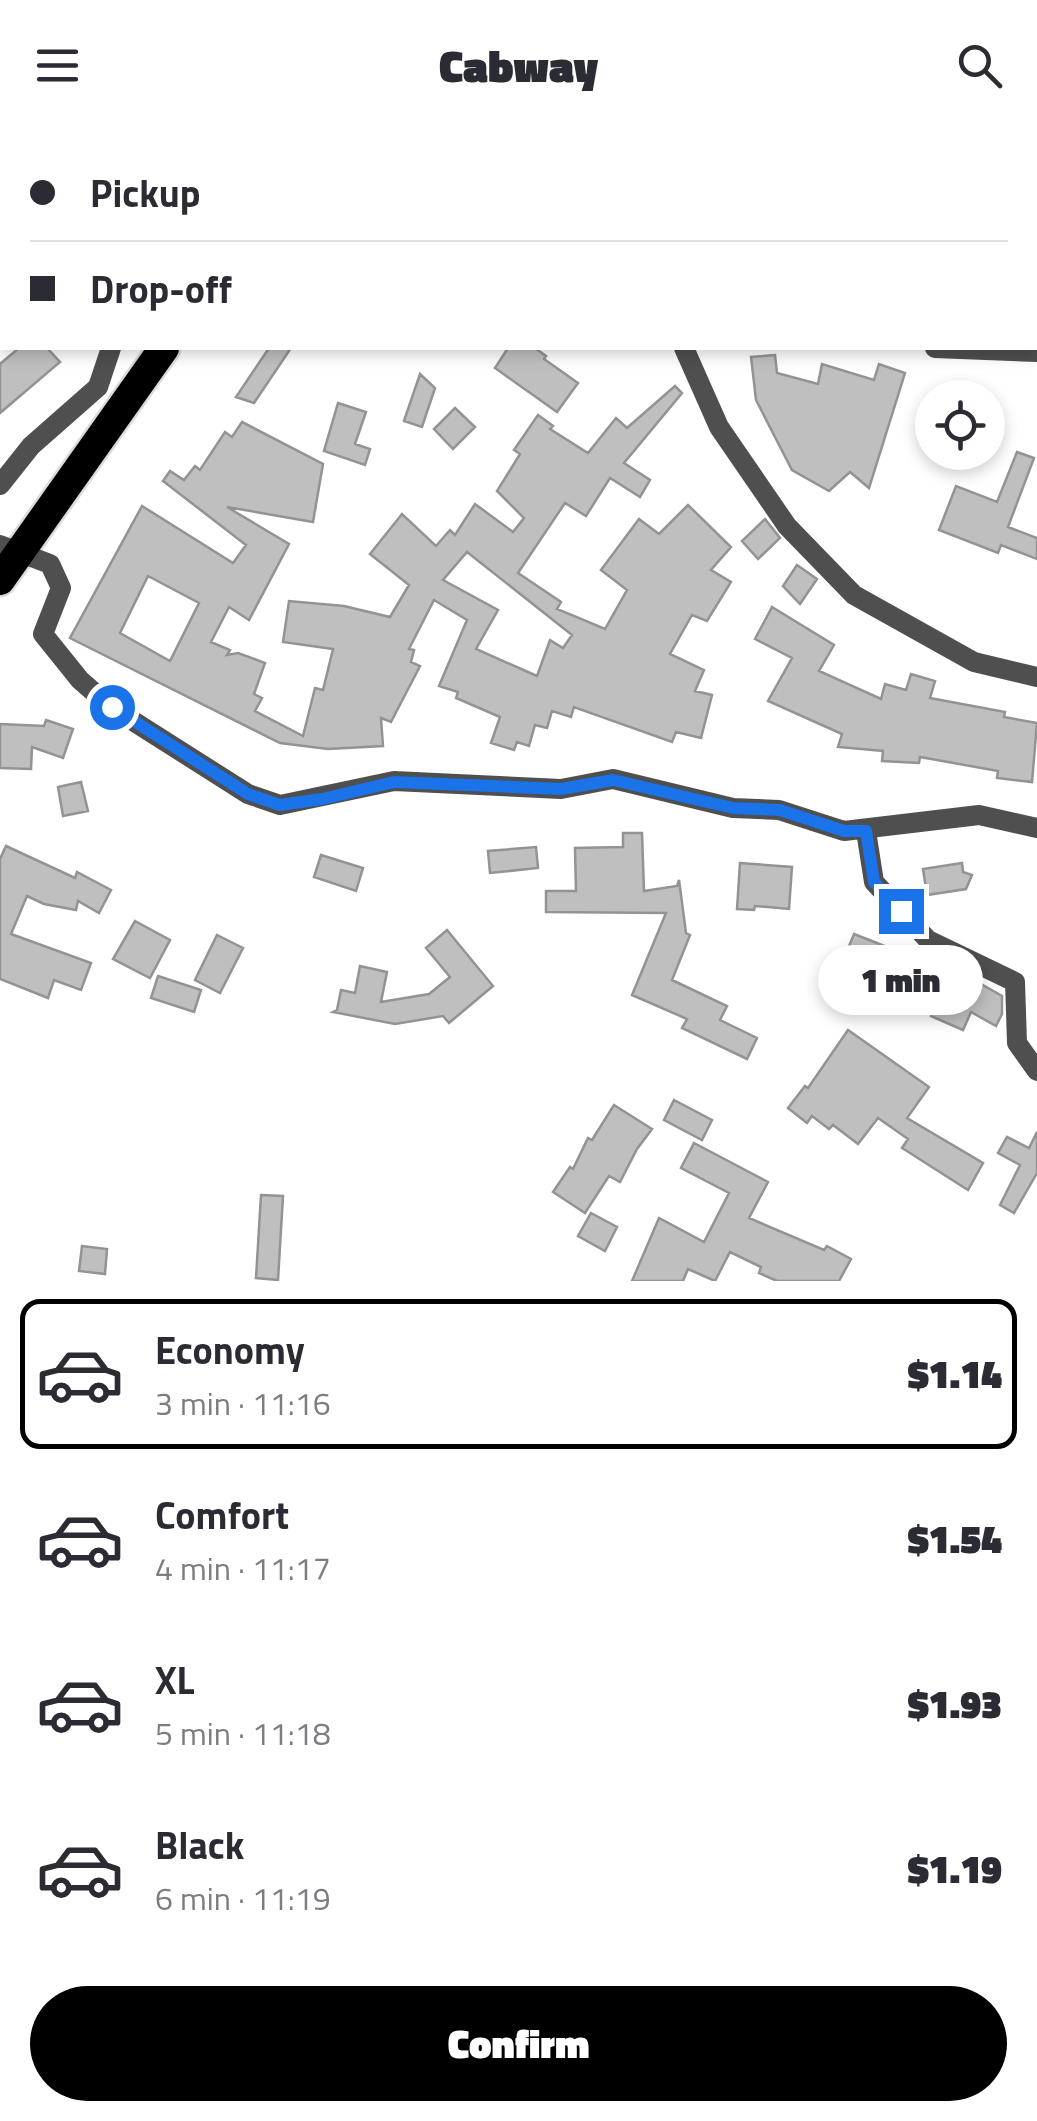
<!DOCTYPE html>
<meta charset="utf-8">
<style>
body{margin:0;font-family:"Titillium Web",sans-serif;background:#f2f2f3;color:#2b2b33;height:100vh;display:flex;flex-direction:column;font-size:38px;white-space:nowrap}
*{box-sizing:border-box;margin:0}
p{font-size:32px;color:#7c7c81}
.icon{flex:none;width:55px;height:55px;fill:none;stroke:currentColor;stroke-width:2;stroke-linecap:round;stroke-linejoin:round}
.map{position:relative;height:1151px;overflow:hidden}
.details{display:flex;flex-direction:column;background:#fff;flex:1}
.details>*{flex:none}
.top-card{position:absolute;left:0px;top:0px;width:1038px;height:220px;box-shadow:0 5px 15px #0003;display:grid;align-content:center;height:220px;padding:0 30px;background:#fff}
.fabs{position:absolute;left:915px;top:250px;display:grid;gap:20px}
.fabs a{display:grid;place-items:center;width:90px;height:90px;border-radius:50%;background:#fff;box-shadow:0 5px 15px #0003;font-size:50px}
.end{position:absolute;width:45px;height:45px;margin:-22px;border:12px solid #1a73e8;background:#fff;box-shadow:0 0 0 5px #fff}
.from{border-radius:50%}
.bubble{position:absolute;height:70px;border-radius:35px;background:#fff;box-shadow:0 5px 15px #0003;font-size:32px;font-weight:800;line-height:70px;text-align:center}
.top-card b{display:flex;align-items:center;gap:35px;height:95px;font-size:38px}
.top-card b+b{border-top:2px solid #e1e1e2}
.top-card i{width:25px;height:25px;background:#2b2b33}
ul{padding:18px 0 0;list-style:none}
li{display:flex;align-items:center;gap:30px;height:150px;margin:0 20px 15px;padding:0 10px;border:5px solid transparent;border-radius:20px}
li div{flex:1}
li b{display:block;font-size:38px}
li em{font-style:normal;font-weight:800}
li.current{border-color:#000}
li>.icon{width:90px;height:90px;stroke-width:1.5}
.cta{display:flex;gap:20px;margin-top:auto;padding:20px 30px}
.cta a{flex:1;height:115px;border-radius:60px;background:#000;color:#fff;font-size:40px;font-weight:800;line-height:115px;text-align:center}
header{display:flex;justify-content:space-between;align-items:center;height:130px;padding:0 30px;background:#fff;font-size:45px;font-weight:800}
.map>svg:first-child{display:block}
</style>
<header><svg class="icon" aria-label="menu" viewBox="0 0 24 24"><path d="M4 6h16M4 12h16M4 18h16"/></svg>Cabway<svg class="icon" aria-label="search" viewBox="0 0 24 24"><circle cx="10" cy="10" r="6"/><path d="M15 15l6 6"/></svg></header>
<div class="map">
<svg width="1037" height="1151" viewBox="0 0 1037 1151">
<rect width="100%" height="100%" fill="#fff"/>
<path fill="#bfbfbf" stroke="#939393" stroke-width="2.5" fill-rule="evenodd" d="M19,218H47L60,232L0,283V234Z
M269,218H291L254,273L236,267Z
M508,218H535L546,226L544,229L578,253L557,282L495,238Z
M775,225L777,243L818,254L822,234L874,250L879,234L905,243L869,358L850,342L829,361L792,340L756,270L751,227Z
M420,244L435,258L422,297L404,291Z
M675,256L682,263L624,333L650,350L640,367L610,348L586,386L565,373L518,443L561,472L557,479L605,499L627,460L601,440L639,389L659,404L688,375L731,417L711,440L731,452L707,491L692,485L670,524L704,540L695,561L712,565L701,608L676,602L672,612L574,577L571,587L552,581L547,598L535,595L529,616L517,612L514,620L491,613L500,587L456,568L458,562L439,556L467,490L434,470L409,519L414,520L411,532L420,536L391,592L381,588L383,616L328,619L280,613L70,508L142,376L233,433L246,415L163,351L170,341L184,350L195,336L200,340L225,302L232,307L242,292L323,334L313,392L227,377L289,414L249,490L229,477L211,512L230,520L227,525L238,523L265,533L254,564L262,568L255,581L303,606L315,558L323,560L333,519L283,512L289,471L344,476L390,487L409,455L370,424L402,384L436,416L450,400L455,405L475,374L513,402L524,388L497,361L520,324L514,320L538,285L553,296L550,299L588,323L616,288L627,298ZM467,422L572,505L563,518L550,510L537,546L476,519L498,480L443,450ZM148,446L199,473L170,531L120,503Z
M338,273L366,282L355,314L370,319L365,335L324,321Z
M455,278L475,297L453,319L434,299Z
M1017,322L1034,328L1008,397L1037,408V429L1001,415L998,423L939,400L956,356L997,372Z
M765,389L780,408L758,429L742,411Z
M797,435L817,449L800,474L783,456Z
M772,477L834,515L819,541L881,569L885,554L906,560L911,544L935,551L930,568L1005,582L1004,587L1037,593L1032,652L997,648L998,641L920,627L919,633L882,631L883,621L838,617L842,604L768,571L792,528L755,509Z
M46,590L73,599L63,628L32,617L31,639L0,638V594L44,596Z
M81,652L88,681L63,686L58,657Z
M623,703H642L644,761L677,756L679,750L686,803L690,805L672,850L727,876L720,890L757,908L747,929L682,898L687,889L632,865L666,783L546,782V761H576L575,718L623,717Z
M6,716L75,748L77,742L111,760L99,783L78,771L76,780L44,774L27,766L11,804L91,833L81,860L54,850L48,868L0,849V729Z
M536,717L538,738L490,743L488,721Z
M321,725L363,738L356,761L314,747Z
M740,733L792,737L789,779L755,776L754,780L737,779Z
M962,733L963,742L972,745L966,759L927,765L923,739Z
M135,791L170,810L150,848L113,829Z
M447,800L493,856L449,893L443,886L395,894L333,882L337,880L341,860L355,863L360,836L387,842L381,872L429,864L450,847L426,818Z
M854,804L910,826L908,832L968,856L972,849L1002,866V884L996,896L971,882L963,900L931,886L939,866L844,828Z
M217,805L243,818L220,863L195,850Z
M158,846L201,860L194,882L151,868Z
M848,900L929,957L907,988L983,1033L968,1060L902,1018L908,1009L878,988L858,1014L833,995L829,999L812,986L807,993L788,978L805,956L808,958Z
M674,970L712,990L702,1010L664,990Z
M614,975L652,999L637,1019L620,1052L609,1046L585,1083L553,1062L570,1037L573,1039L588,1008L592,1010Z
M1037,1002V1043L1014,1083L1000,1075L1020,1035L998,1023L1007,1007L1029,1018Z
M694,1013L768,1052L749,1088L824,1120L827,1116L851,1129L839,1151H777L759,1143L761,1137L730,1122L715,1151L688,1139L683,1151H632L659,1088L704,1112L729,1063L681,1038Z
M261,1065L283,1066L278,1150L256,1148Z
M591,1083L617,1097L605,1121L578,1106Z
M82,1116L107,1119L105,1144L79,1141Z"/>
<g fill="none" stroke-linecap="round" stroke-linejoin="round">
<g stroke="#dbdbdb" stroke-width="35">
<path id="highway" d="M317,2L318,0
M0,450L164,218"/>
</g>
<path stroke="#4f4f4f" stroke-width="20" d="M413,0L416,2
M0,126H2
M684,218L719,297L787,396L854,465L974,532L1037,547
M935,218L1037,222
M0,355L31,316L98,257L111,218
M0,415L50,434L61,458L43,504L80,550L111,577L248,664L280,675L394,651L561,659L613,649L733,678L779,680L844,701L979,685L1037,698
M866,701L874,752L928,810L1015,852L1017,913L1037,941"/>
<use href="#highway" stroke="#000" stroke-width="30"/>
</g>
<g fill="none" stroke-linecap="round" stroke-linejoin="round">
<path stroke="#1a73e8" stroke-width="12" d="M112,577L248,664L280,675L322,669L394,652L561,659L613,650L733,678L780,680L844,701H866L874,752L901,781"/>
</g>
</svg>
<div class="fabs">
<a><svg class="icon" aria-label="locate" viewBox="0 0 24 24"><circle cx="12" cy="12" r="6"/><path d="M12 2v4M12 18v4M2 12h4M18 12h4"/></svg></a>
</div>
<i class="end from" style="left:112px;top:577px"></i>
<i class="end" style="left:901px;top:781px"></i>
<div class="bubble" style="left:818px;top:815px;width:165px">1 min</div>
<div class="top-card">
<b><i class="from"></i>Pickup</b>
<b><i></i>Drop-off</b>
</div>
</div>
<section class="details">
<ul>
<li class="current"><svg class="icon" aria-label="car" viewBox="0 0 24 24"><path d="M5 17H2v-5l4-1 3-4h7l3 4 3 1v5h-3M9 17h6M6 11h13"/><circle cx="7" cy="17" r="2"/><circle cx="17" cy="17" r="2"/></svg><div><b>Economy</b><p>3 min · 11:16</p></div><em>$1.14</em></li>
<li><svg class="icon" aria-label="car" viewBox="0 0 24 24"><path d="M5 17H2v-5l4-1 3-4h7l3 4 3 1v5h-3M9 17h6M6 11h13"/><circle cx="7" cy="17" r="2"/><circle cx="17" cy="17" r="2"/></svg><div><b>Comfort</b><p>4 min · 11:17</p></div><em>$1.54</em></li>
<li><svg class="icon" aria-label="car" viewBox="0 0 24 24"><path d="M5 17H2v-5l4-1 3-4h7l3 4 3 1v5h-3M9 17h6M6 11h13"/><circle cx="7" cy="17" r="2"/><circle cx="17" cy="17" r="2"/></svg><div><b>XL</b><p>5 min · 11:18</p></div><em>$1.93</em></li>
<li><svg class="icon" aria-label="car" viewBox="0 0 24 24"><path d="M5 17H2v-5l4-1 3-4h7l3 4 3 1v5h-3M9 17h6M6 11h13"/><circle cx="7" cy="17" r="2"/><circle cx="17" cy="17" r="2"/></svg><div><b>Black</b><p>6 min · 11:19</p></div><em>$1.19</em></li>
</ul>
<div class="cta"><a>Confirm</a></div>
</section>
